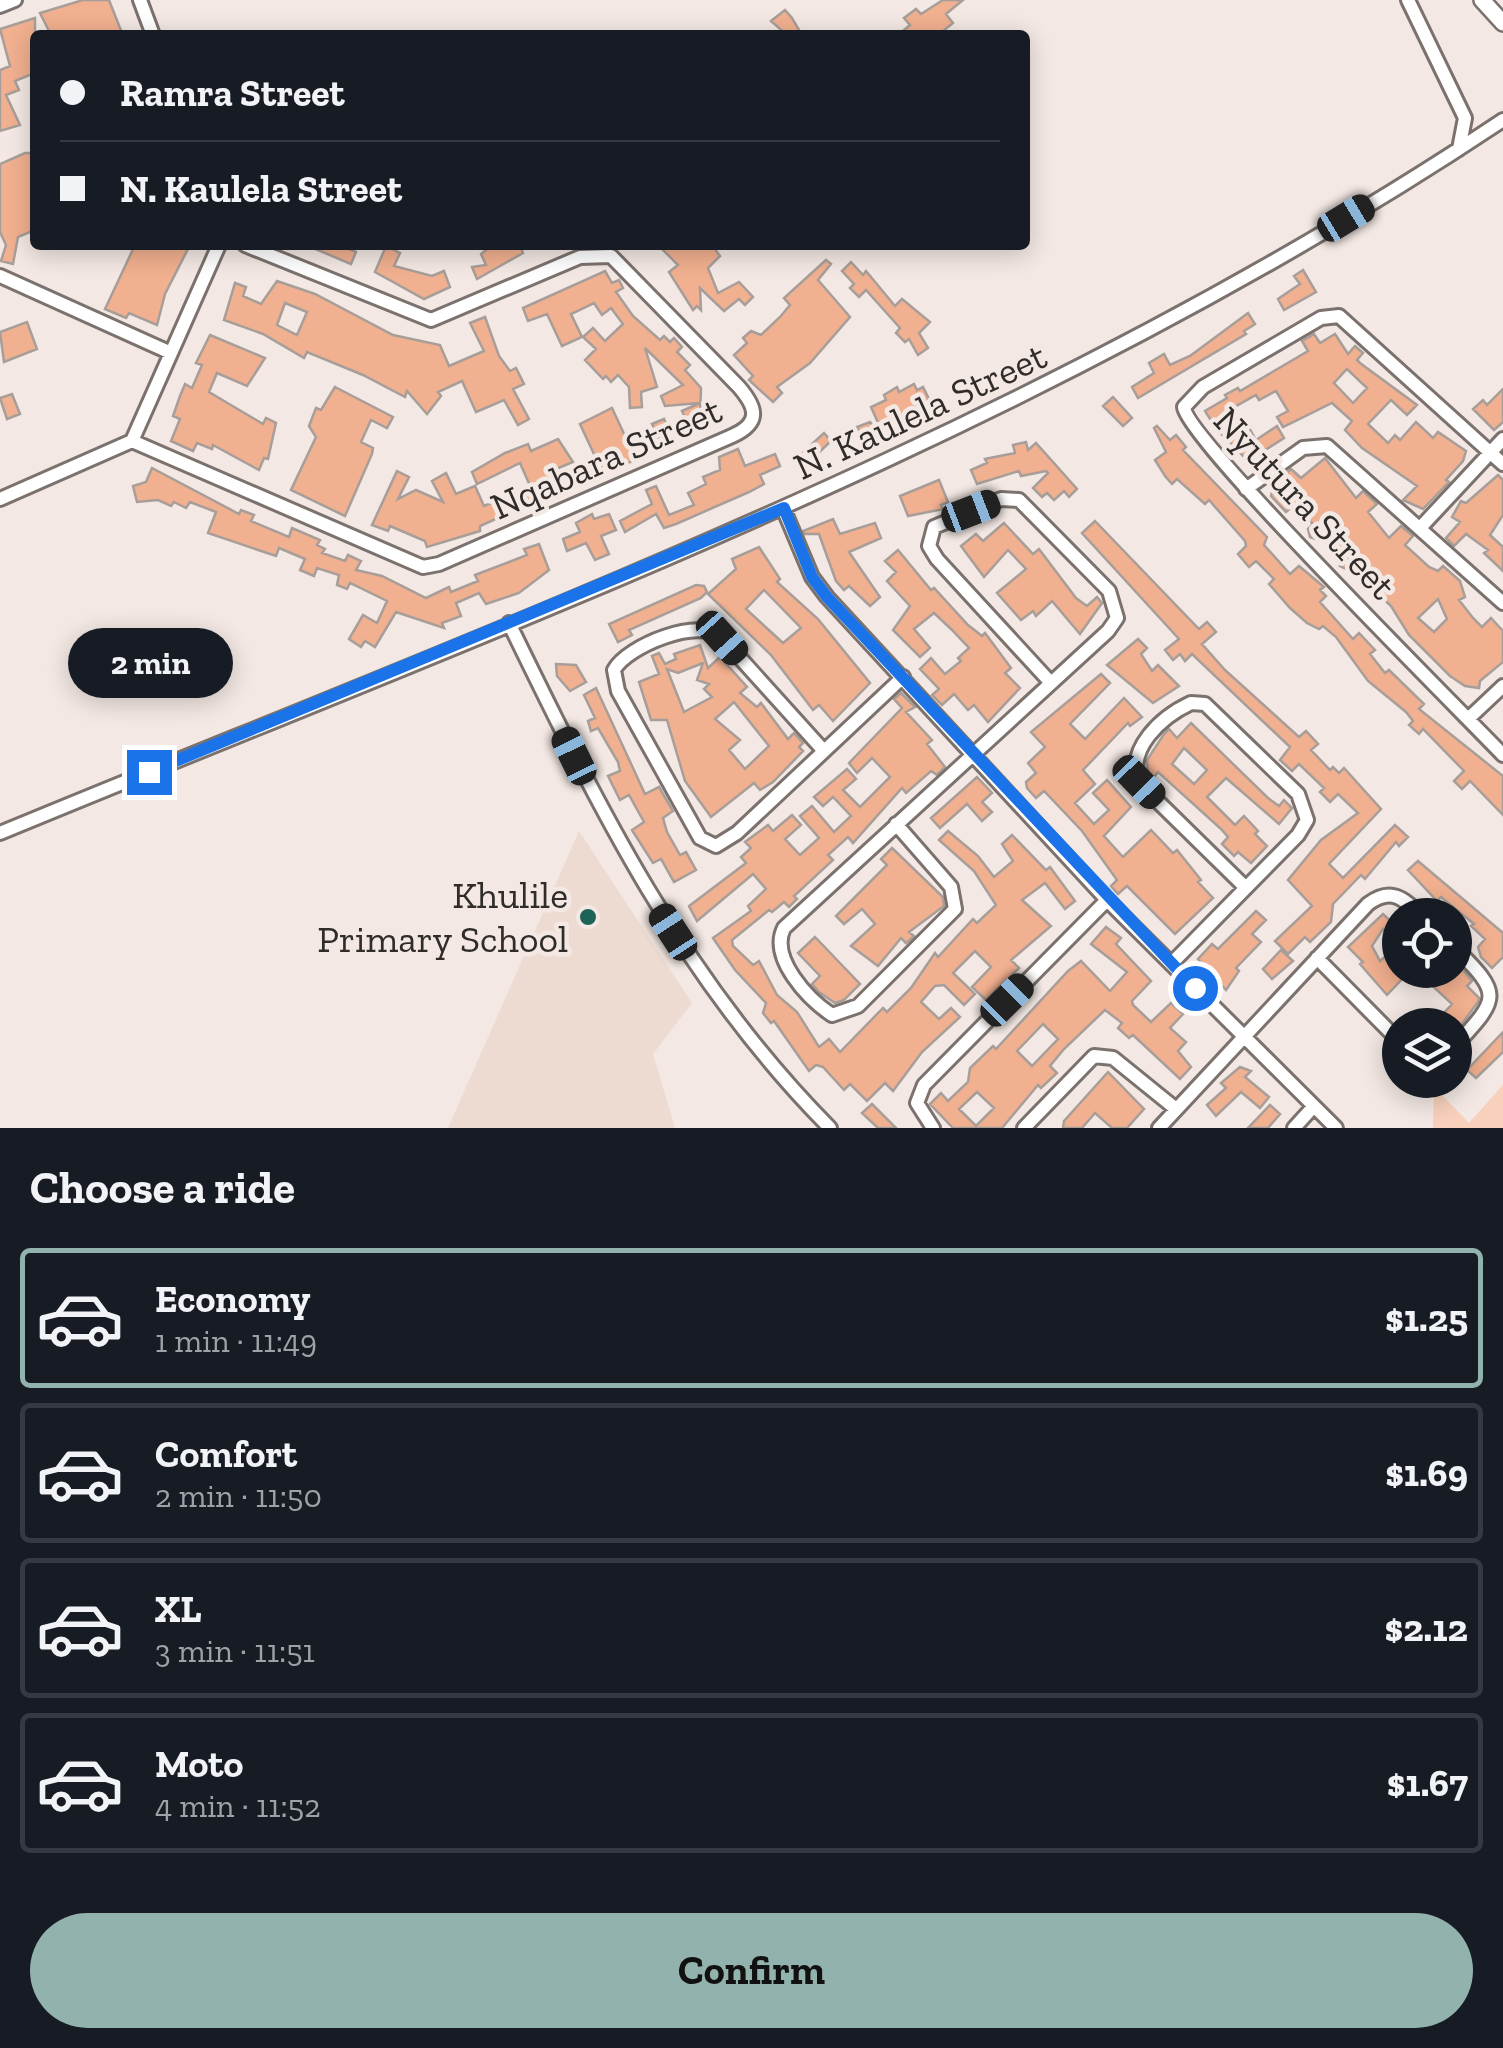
<!DOCTYPE html>
<meta charset="utf-8">
<style>
body{margin:0;font-family:"Zilla Slab",serif;background:#20242c;color:#f1f3f6;height:100vh;display:flex;flex-direction:column;font-size:38px;white-space:nowrap}
*{box-sizing:border-box;margin:0}
p{font-size:32px;color:#9ea1a6}
.icon{flex:none;width:55px;height:55px;fill:none;stroke:currentColor;stroke-width:2;stroke-linecap:round;stroke-linejoin:round}
.map{position:relative;height:1128px;overflow:hidden}
.sheet{display:flex;flex-direction:column;background:#171b24;flex:1}
.sheet>*{flex:none}
.hud{position:absolute;left:30px;top:30px;width:1000px;height:220px;border-radius:10px;box-shadow:0 5px 25px #0003;display:grid;align-content:center;height:220px;padding:0 30px;background:#171b24}
.fabs{position:absolute;left:1382px;top:898px;display:grid;gap:20px}
.fabs a{display:grid;place-items:center;width:90px;height:90px;border-radius:50%;background:#171b24;box-shadow:0 5px 25px #0003;font-size:50px}
.end{position:absolute;width:45px;height:45px;margin:-22px;border:12px solid #1a73e8;background:#fff;box-shadow:0 0 0 5px #fff}
.from{border-radius:50%}
.bubble{position:absolute;height:70px;border-radius:35px;background:#171b24;box-shadow:0 5px 25px #0003;font-size:32px;font-weight:700;line-height:70px;text-align:center}
.car{position:absolute;width:30px;height:60px;margin:-30px -15px;border-radius:12px;box-shadow:0 0 8px 2px #0007;background:linear-gradient(#222 24%,#8ab4d8 0 40%,#222 0 76%,#8ab4d8 0 86%,#222 0)}
.hud b{display:flex;align-items:center;gap:35px;height:95px;font-size:38px}
.hud b+b{border-top:2px solid #363941}
.hud i{width:25px;height:25px;background:#f1f3f6}
ul{padding:0;list-style:none}
li{display:flex;align-items:center;gap:30px;height:140px;margin:0 20px 15px;padding:0 10px;border:5px solid #363941;border-radius:10px}
li div{flex:1}
li b{display:block;font-size:38px}
li em{font-style:normal;font-weight:700}
li.on{border-color:#92b2ae}
li>.icon{width:90px;height:90px;stroke-width:1.5}
h2{padding:0 30px;font-size:45px;line-height:120px}
.action{display:flex;gap:20px;margin-top:auto;padding:20px 30px}
.action a{flex:1;height:115px;border-radius:60px;background:#92b2ae;color:#111;font-size:40px;font-weight:700;line-height:115px;text-align:center}
.map>svg:first-child{display:block}
</style>
<div class="map">
<svg width="1503" height="1128" viewBox="0 0 1503 1128">
<rect width="100%" height="100%" fill="#f3e8e3"/>
<path fill="#eddbd2" d="M579,831L692,1003L653,1054L675,1128H448Z"/>
<path fill="#f8d0bc" d="M1503,1085V1128H1433L1434,1087L1469,1123Z"/>
<path fill="#f1b08f" stroke="#a89e99" stroke-width="2.5" fill-rule="evenodd" d="M83,0H109L122,33L51,35L40,13Z
M943,0H963L946,14L953,23L938,35H898L910,25L904,18L916,9L921,14Z
M785,10L792,18L802,35H787L771,21Z
M35,18V73L15,81L19,90L6,95L20,125L0,131V70L10,66L0,29Z
M25,153H35V230L18,237L13,264L1,261L6,245L0,232V164Z
M135,245H190L165,294L157,325L129,313L126,318L105,309Z
M306,245H340L356,252L351,264Z
M492,245H520L523,253L477,279L472,267L486,265L481,254Z
M658,245H712L720,256L708,268L718,293L739,282L753,297L745,305L739,299L724,311L700,288L701,310L697,306L693,310L669,272L678,265Z
M386,246L400,253L394,266L432,276L444,271L450,287L424,299L375,272Z
M826,260L831,264L818,280L850,317L810,363L777,387L782,393L773,402L749,380L753,376L734,355L747,343L743,338L751,331L761,335L780,317L790,305L784,298Z
M851,262L863,275L866,271L895,306L902,299L930,322L919,333L928,348L918,355L909,339L905,342L896,333L900,328L866,290L859,297L850,288L854,284L842,271Z
M1303,270L1316,292L1284,310L1278,299L1300,284L1294,276Z
M605,271L612,283L619,280L623,288L616,292L633,316L660,340L664,336L670,342L674,338L682,347L677,352L690,365L685,370L701,388L700,415L687,422L682,411L700,403L665,406L661,396L683,385L645,348L657,387L641,392L642,407L630,408L629,387L618,375L611,382L606,376L603,379L585,360L596,349L583,337L593,328L605,341L623,324L611,308L602,315L594,303L571,314L582,337L562,346L547,314L528,321L523,308Z
M277,281L315,294L393,335L440,345L449,366L484,351L470,323L485,317L499,356L510,371L516,368L524,384L513,389L529,419L518,425L504,400L476,412L462,381L438,392L441,396L427,414L407,391L405,397L363,375L307,352L304,358L263,334L224,320L235,283L246,287L243,296L261,304ZM285,303L307,312L297,335L277,325Z
M1248,313L1255,324L1244,331L1246,334L1138,398L1132,387L1154,373L1149,363L1164,354L1170,365L1190,356Z
M27,322L37,349L4,362L0,332Z
M1314,334L1320,343L1335,334L1348,354L1355,346L1363,353L1357,360L1360,363L1417,405L1407,415L1391,400L1368,424L1388,443L1395,435L1400,440L1416,422L1433,438L1438,432L1466,451L1463,461L1446,480L1449,482L1423,509L1403,500L1417,486L1362,448L1345,430L1352,421L1332,403L1283,427L1277,417L1288,411L1276,391L1259,400L1256,395L1222,414L1234,435L1248,426L1256,440L1277,426L1284,438L1248,461L1217,430L1205,411L1227,398L1225,395L1238,388L1240,391L1308,351L1302,341ZM1347,369L1367,388L1353,403L1334,383Z
M210,335L265,358L247,386L217,373L209,392L263,424L266,418L276,423L268,459L264,458L259,470L213,445L212,449L197,443L193,451L171,441L180,419L173,416L180,396L185,384L192,388L202,365L196,363Z
M914,384L917,390L923,387L929,399L880,427L871,407L886,400L884,395L897,387L899,392Z
M335,387L393,417L387,428L371,420L361,442L373,448L372,454L345,516L291,490L316,437L309,426L316,408L321,410Z
M1503,389V422L1494,430L1473,409L1483,400L1487,405Z
M12,394L20,414L7,419L0,398Z
M1113,397L1132,418L1123,426L1103,406Z
M612,408L633,453L632,438L654,428L652,424L664,419L670,433L649,442L651,447L634,455L636,459L622,466L619,460L601,469L580,424Z
M870,422L881,438L866,447L857,427Z
M1157,426L1170,440L1176,435L1186,447L1183,450L1267,537L1264,545L1290,574L1299,566L1324,587L1320,590L1326,596L1320,602L1353,639L1359,633L1375,650L1370,654L1385,673L1389,670L1424,704L1419,709L1503,776V815L1470,781L1462,789L1454,781L1464,771L1423,729L1419,734L1409,725L1413,721L1406,712L1368,681L1336,637L1323,626L1319,629L1307,623L1290,608L1269,584L1274,579L1256,561L1249,567L1238,554L1246,546L1245,541L1209,500L1205,504L1177,479L1172,484L1165,476L1155,460L1166,452L1154,428Z
M824,433L831,441L807,464L799,456Z
M558,439L573,462L549,472L558,493L530,507H517L512,496L531,488L520,463L477,484L472,472L505,453L528,444L531,451Z
M1026,442L1028,450L1036,443L1077,489L1069,497L1064,491L1054,500L1047,493L1042,497L1033,488L1048,473L1046,471L1021,476L1019,471L977,484L971,470L987,463L985,459L1015,453L1013,445Z
M738,449L745,466L775,454L780,466L760,475L764,484L749,492L676,524L664,528L656,514L625,532L620,521L652,504L646,490L656,486L669,515L694,505L688,493L706,484L703,477L720,470L719,457Z
M1325,458L1356,498L1363,491L1377,504L1368,512L1389,538L1401,526L1413,536L1405,545L1429,567L1438,571L1443,566L1460,581L1465,597L1459,600L1473,618L1482,627L1491,618L1503,631V662L1480,681L1479,688L1465,686L1450,676L1409,635L1391,606L1358,575L1340,566L1345,559L1327,543L1310,537L1308,529L1313,524L1294,505L1286,512L1271,496L1274,484L1291,469L1301,478ZM1438,599L1447,619L1434,632L1418,618Z
M152,468L239,514L241,510L254,515L251,521L289,537L292,528L320,540L317,545L325,549L322,553L345,561L348,555L361,561L356,570L382,576L426,598L449,587L451,592L478,581L475,575L527,555L524,549L539,544L549,570L519,593L486,604L479,593L456,603L461,616L442,623L444,628L396,612L375,647L365,641L361,647L349,639L363,615L377,623L387,601L350,583L347,589L337,585L339,575L317,568L314,576L300,570L305,559L279,548L276,556L208,533L216,512L190,502L186,508L174,502L171,506L158,500L137,502L133,486L146,482Z
M397,471L409,477L398,499L416,490L443,502L432,481L446,473L456,494L475,486L484,506L504,498L507,507L497,514L498,518L480,526V531L427,547L425,541L390,526L388,531L372,525Z
M1498,475L1503,480V515L1490,535L1503,547V571L1484,553L1488,550L1466,534L1454,546L1446,538L1460,522L1452,517L1461,501L1466,503Z
M939,480L948,502L941,505L943,509L908,516L900,496Z
M592,514L594,519L609,514L616,530L601,536L609,554L595,560L586,543L567,551L563,539L580,532L576,523Z
M833,519L840,534L875,523L881,538L849,552L880,597L870,606L849,586L844,590L836,581L819,534H805L803,531Z
M1095,521L1199,629L1207,622L1216,632L1202,644L1225,670L1299,737L1306,731L1318,744L1311,750L1330,770L1333,767L1339,773L1344,768L1381,809L1329,864L1343,878L1395,825L1408,837L1399,846L1396,842L1365,879L1361,875L1333,904L1331,922L1310,942L1305,937L1288,954L1275,941L1312,906L1288,880L1321,840L1358,813L1338,794L1330,802L1320,792L1324,788L1299,764L1292,771L1280,760L1290,747L1192,654L1185,661L1180,654L1173,660L1165,650L1179,639L1082,533Z
M1004,523L1033,554L1039,549L1076,598L1087,606L1097,597L1102,603L1080,634L1052,601L1036,616L1033,611L1021,620L997,593L1026,569L1008,550L984,577L961,546L976,534L983,541Z
M759,547L780,579L777,582L818,619L870,683L833,721L819,705L813,710L771,655L708,594L736,569L732,559ZM764,590L801,628L783,643L746,609Z
M898,550L931,590L934,588L968,625L982,636L985,633L1011,668L1005,673L1020,688L988,722L974,705L968,710L954,694L942,705L932,695L939,689L920,669L931,658L945,674L961,661L958,658L969,648L951,629L934,613L914,629L930,648L920,657L893,630L910,606L887,581L896,572L885,561Z
M696,585L704,586L707,592L701,598L629,630L632,635L618,642L609,624Z
M1138,639L1147,648L1141,654L1152,671L1158,665L1179,686L1153,703L1107,665Z
M700,645L708,668L720,657L747,687L740,693L757,707L761,703L788,739L794,733L803,743L799,747L803,751L773,782L760,790L754,783L711,817L685,781L667,720H651L639,682L659,674L652,656L659,653L665,664L676,659L674,654ZM703,663L697,680L709,684L704,689L712,697L684,712L667,669L678,673ZM734,702L769,746L745,769L729,750L740,740L715,719Z
M556,664L576,665L586,682L570,691L557,676Z
M1101,674L1110,683L1070,724L1085,739L1124,698L1142,717L1130,726L1128,723L1083,770L1095,784L1075,803L1094,824L1109,810L1093,793L1107,780L1131,807L1104,836L1123,857L1151,830L1173,853L1177,850L1201,880L1198,882L1213,898L1175,934L1127,886L1118,894L1111,886L1117,880L1082,831L1044,791L1036,798L1027,788L1026,782L1036,773L1028,763L1045,747L1031,732Z
M596,688L645,794L659,787L673,811L663,818L667,832L680,855L686,852L696,870L674,882L661,859L653,863L632,830L644,822L629,795L620,800L608,776L620,771L618,762L598,728L591,731L588,721L595,718L584,695Z
M901,693L915,707L906,712L932,740L927,744L945,767L937,775L931,771L906,793L902,788L853,843L848,837L828,855L833,860L794,896L797,899L789,907L784,902L772,912L769,910L732,940L733,946L753,965L759,961L777,995L797,1012L819,1047L829,1039L840,1052L883,1008L887,1012L911,988L935,953L938,957L973,919L977,923L996,905L974,871L939,840L948,831L978,856L994,877L1013,861L1002,844L1012,835L1046,870L1050,867L1075,901L1065,909L1045,883L1022,900L1051,926L1011,960L1019,968L986,1000L972,987L991,967L975,951L953,973L975,994L964,1005L944,985L935,986L921,1002L939,1019L951,1008L960,1017L922,1052L893,1091L885,1083L867,1101L850,1084L844,1090L823,1067L816,1065L809,1071L774,1021L771,1023L763,1013L766,1003L735,970L713,938L751,911L748,906L766,889L753,874L697,921L689,906L746,863L741,857L751,848L745,842L768,825L773,831L792,815L801,825L785,839L800,855L819,838L800,816L812,806L834,832L851,816L833,797L823,806L814,797L847,769L856,779L843,790L860,807L890,777L872,758L857,773L849,763L902,708L894,699Z
M1191,723L1268,798L1279,806L1284,800L1292,808L1279,824L1226,778L1207,797L1235,825L1244,816L1258,831L1255,834L1267,846L1251,863L1238,852L1234,856L1222,844L1228,837L1221,829L1158,772L1151,781L1148,777L1147,760L1164,734L1169,729L1177,738ZM1184,748L1207,770L1194,784L1172,764Z
M977,777L992,793L982,802L992,812L982,821L967,804L940,828L931,818Z
M892,848L943,897L944,906L909,932L914,936L910,940L906,943L901,938L878,966L851,946L875,924L862,909L844,924L836,916L887,865L881,859Z
M1418,861L1503,933V957L1492,968L1481,957L1478,947L1485,939L1471,926L1474,924L1441,897L1437,901L1408,870Z
M1256,911L1266,920L1252,934L1261,942L1236,968L1239,971L1226,990L1198,959L1212,944L1218,949Z
M1383,914L1400,930V970H1463L1472,981L1467,986L1479,998L1478,1002L1461,1025H1433L1452,1004L1422,976L1415,983L1406,975L1387,995L1360,964L1363,962L1348,947ZM1383,929L1399,945L1380,961L1372,946Z
M1106,927L1121,938L1116,944L1151,981L1132,1001L1133,1005L1151,1022L1171,1003L1183,1014L1170,1028L1186,1042L1178,1051L1191,1067L1180,1079L1133,1035L1129,1038L1118,1028L1122,1023L1105,1010L1064,1049L1050,1066L1057,1073L1041,1088L1038,1085L1002,1128H953L930,1104L941,1093L948,1101L968,1082L970,1068L993,1046L996,1049L1068,971L1081,961L1110,991L1127,972L1091,944ZM1043,1024L1058,1039L1032,1066L1017,1051ZM977,1092L994,1108L976,1126L959,1109Z
M815,937L860,984L844,1000L835,1003L819,992L812,984L820,976L798,953Z
M1281,950L1293,961L1272,979L1263,969Z
M1503,1032V1052L1476,1078L1467,1070Z
M1240,1067L1251,1071L1245,1077L1269,1097L1260,1108L1241,1092L1216,1116L1207,1105L1226,1088L1221,1083Z
M1108,1072L1144,1109L1127,1128H1112L1095,1113L1082,1128H1063L1064,1121Z
M872,1104L896,1128H878L862,1113Z
M1270,1105L1280,1114L1268,1128H1248Z"/>
<g fill="none" stroke-linecap="round" stroke-linejoin="round">
<g stroke="#7c726d" stroke-width="18">
<path id="minor" d="M140,0L153,35
M1408,0L1465,118L1459,149
M0,6L15,0
M0,276L171,353
M132,441L423,567L439,564L732,436C761,423 757,408 739,387L611,256L580,257L431,320L245,245
M1503,464L1339,316L1321,318L1203,387L1184,407C1185,437 1462,712 1503,755
M1246,489L1303,448L1327,446L1503,603
M0,499L132,441L219,245
M783,508L812,577L827,597L1107,900L1336,1128
M1420,528L1503,439
M509,623C599,808 683,980 830,1128
M1468,719L1503,686
M823,750L722,638C700,616 627,646 614,670L618,691L700,838L716,846L737,833L903,677
M896,824L951,887L955,909L858,1006L832,1015C808,999 769,958 784,928L1108,631L1117,618L1109,591L1019,500L1001,499L934,527L929,546L937,559L1051,683
M0,833C513,621 1039,430 1503,120
M1455,948C1503,995 1499,998 1455,1046
M1317,958L1400,1042
M1171,964L1298,835L1307,820L1298,794L1205,704L1191,703C1161,717 1126,749 1139,783L1245,887
M933,1128L917,1103L924,1085L1107,900
M1024,1128L1094,1056L1113,1058L1176,1109
M1159,1128L1368,904C1391,887 1403,898 1421,915
M1294,1128L1314,1106"/>
</g>
<g stroke="#7c726d" stroke-width="20">
<path id="tertiary" d="M1482,0L1503,23"/>
</g>
<use href="#minor" stroke="#fff" stroke-width="12"/>
<use href="#tertiary" stroke="#fff" stroke-width="15"/>
</g>
<g fill="none" stroke-linecap="round" stroke-linejoin="round">
<path stroke="#1a73e8" stroke-width="12" d="M149,772L784,508L812,577L827,597L1195,988"/>
</g>
<circle fill="#1d6356" stroke="#f3e8e3" stroke-width="4" cx="588" cy="917" r="10"/>
<g text-anchor="middle" stroke-width="9" stroke-linejoin="round" paint-order="stroke">
<g font-size="38" fill="#302c2a" stroke="#f3e8e3">
<text transform="translate(920 411) rotate(-25)" y="13">N. Kaulela Street</text>
<text transform="translate(606 458) rotate(-24)" y="13">Nqabara Street</text>
<text transform="translate(1305 503) rotate(47)" y="13">Nyutura Street</text>
</g>
<g font-size="38" fill="#302c2a" stroke="#f3e8e3" text-anchor="end">
<text x="568" y="908">Khulile<tspan x="568" dy="44">Primary School</tspan></text>
</g>
</g>
</svg>
<div class="fabs">
<a><svg class="icon" aria-label="locate" viewBox="0 0 24 24"><circle cx="12" cy="12" r="6"/><path d="M12 2v4M12 18v4M2 12h4M18 12h4"/></svg></a>
<a><svg class="icon" aria-label="layers" viewBox="0 0 24 24"><path d="M12 4l9 5-9 5-9-5zM3 14l9 5 9-5"/></svg></a>
</div>
<i class="end from" style="left:1195px;top:988px"></i>
<i class="end" style="left:149px;top:772px"></i>
<div class="bubble" style="left:68px;top:628px;width:165px">2 min</div>
<i class="car" style="left:1346px;top:218px;rotate:59deg"></i>
<i class="car" style="left:971px;top:511px;rotate:69deg"></i>
<i class="car" style="left:722px;top:638px;rotate:138deg"></i>
<i class="car" style="left:574px;top:756px;rotate:334deg"></i>
<i class="car" style="left:1139px;top:782px;rotate:136deg"></i>
<i class="car" style="left:673px;top:932px;rotate:327deg"></i>
<i class="car" style="left:1007px;top:1000px;rotate:45deg"></i>
<div class="hud">
<b><i class="from"></i>Ramra Street</b>
<b><i></i>N. Kaulela Street</b>
</div>
</div>
<section class="sheet">
<h2>Choose a ride</h2>
<ul>
<li class="on"><svg class="icon" aria-label="car" viewBox="0 0 24 24"><path d="M5 17H2v-5l4-1 3-4h7l3 4 3 1v5h-3M9 17h6M6 11h13"/><circle cx="7" cy="17" r="2"/><circle cx="17" cy="17" r="2"/></svg><div><b>Economy</b><p>1 min · 11:49</p></div><em>$1.25</em></li>
<li><svg class="icon" aria-label="car" viewBox="0 0 24 24"><path d="M5 17H2v-5l4-1 3-4h7l3 4 3 1v5h-3M9 17h6M6 11h13"/><circle cx="7" cy="17" r="2"/><circle cx="17" cy="17" r="2"/></svg><div><b>Comfort</b><p>2 min · 11:50</p></div><em>$1.69</em></li>
<li><svg class="icon" aria-label="car" viewBox="0 0 24 24"><path d="M5 17H2v-5l4-1 3-4h7l3 4 3 1v5h-3M9 17h6M6 11h13"/><circle cx="7" cy="17" r="2"/><circle cx="17" cy="17" r="2"/></svg><div><b>XL</b><p>3 min · 11:51</p></div><em>$2.12</em></li>
<li><svg class="icon" aria-label="car" viewBox="0 0 24 24"><path d="M5 17H2v-5l4-1 3-4h7l3 4 3 1v5h-3M9 17h6M6 11h13"/><circle cx="7" cy="17" r="2"/><circle cx="17" cy="17" r="2"/></svg><div><b>Moto</b><p>4 min · 11:52</p></div><em>$1.67</em></li>
</ul>
<div class="action"><a>Confirm</a></div>
</section>
